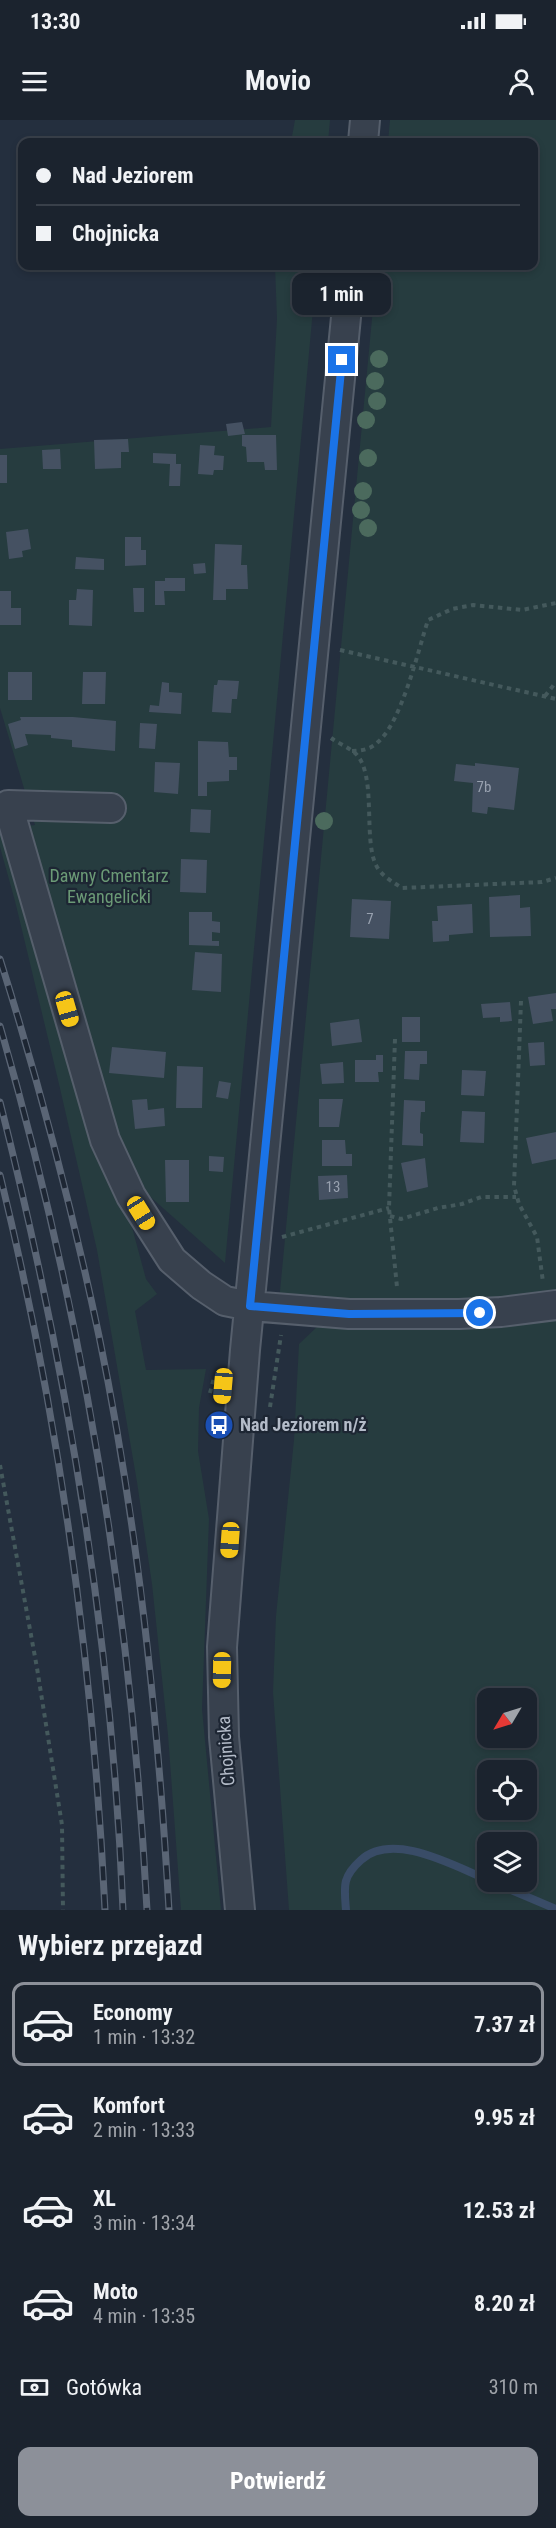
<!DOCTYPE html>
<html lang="pl">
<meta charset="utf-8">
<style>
body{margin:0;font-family:"Roboto Condensed",sans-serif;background:#282f3a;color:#f1f3f6;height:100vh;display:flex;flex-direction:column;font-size:22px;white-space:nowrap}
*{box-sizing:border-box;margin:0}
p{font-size:20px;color:#a0a4aa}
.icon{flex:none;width:33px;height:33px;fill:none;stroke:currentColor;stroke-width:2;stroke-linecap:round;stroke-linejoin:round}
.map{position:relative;height:1790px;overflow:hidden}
.side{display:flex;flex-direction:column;background:#1b232e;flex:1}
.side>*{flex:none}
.top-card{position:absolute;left:18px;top:18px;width:520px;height:132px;border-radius:12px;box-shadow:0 3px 9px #0003,0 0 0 2px #39404a;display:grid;align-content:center;height:132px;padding:0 18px;background:#1b232e}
.needle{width:39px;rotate:232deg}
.buttons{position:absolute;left:477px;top:1568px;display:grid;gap:12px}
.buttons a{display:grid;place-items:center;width:60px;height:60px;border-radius:12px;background:#1b232e;box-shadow:0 3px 9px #0003,0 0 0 2px #39404a;font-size:30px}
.end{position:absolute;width:27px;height:27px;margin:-14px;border:8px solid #1a73e8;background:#fff;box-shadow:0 0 0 3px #fff}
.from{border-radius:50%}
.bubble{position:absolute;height:42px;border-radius:12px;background:#1b232e;box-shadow:0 3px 9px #0003,0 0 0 2px #39404a;font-size:20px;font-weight:700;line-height:42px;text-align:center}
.car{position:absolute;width:18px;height:36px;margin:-18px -9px;border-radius:8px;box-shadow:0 0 4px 2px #0007;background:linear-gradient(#f5c518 24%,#345 0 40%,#f5c518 0 76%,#345 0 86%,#f5c518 0)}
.top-card b{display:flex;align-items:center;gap:21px;height:57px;font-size:22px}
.top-card b+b{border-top:2px solid #39404a}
.top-card i{width:15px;height:15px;background:#f1f3f6}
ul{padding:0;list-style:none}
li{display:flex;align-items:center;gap:18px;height:84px;margin:0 12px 9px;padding:0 6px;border:3px solid transparent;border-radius:12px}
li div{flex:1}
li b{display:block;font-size:22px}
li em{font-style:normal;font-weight:700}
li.selected{border-color:#8c9099}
li>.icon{width:54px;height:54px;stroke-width:1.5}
h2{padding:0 18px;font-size:27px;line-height:72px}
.pay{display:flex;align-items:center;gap:15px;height:66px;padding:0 18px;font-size:22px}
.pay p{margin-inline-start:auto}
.button{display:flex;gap:12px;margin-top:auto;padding:12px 18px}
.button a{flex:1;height:69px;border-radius:12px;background:#8c9099;color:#fff;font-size:24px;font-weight:700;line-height:69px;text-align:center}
.status{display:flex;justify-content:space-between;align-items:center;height:42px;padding:0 30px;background:#1b232e;direction:ltr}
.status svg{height:16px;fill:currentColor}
header{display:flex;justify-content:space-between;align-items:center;height:78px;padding:0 18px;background:#1b232e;font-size:27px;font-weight:700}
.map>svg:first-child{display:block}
</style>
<div class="status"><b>13:30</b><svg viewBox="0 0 49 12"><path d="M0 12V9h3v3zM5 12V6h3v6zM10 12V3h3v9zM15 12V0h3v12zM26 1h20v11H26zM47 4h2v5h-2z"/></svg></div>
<header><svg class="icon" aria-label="menu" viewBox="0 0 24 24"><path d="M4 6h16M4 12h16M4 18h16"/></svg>Movio<svg class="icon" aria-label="person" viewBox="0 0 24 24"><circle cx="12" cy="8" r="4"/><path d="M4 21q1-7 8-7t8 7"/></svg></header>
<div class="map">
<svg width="556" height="1790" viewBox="0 0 556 1790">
<rect width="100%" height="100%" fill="#242f3e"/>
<path fill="#263c3f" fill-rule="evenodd" d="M295,0H330L328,22H291Z
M390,0H556V1175L432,1185L279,1182L377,146H534V22H388Z
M275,146H317L225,1143L137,1065L85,916L27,706L35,705L0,588V329L271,307L277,199Z
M0,687L130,1100L146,1159L157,1174L135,1191L146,1250L206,1249L199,1288L198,1331L209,1399L202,1589L221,1790H181L168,1615L152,1464L137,1362L97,1130L59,964L15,781L0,727Z
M556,1193V1790H289L273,1572L276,1496L294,1320L299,1224L319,1205ZM488,1578H526V1617H488ZM488,1650H526V1689H488ZM488,1722H526V1761H488Z"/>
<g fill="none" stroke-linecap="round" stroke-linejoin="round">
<path stroke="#394c67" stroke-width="8" d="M490,1761L556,1789
M346,1790C344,1766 342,1757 361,1740C393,1711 454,1746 488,1760"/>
</g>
<path fill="#455162" d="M242,302L245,314L228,316L226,304Z
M242,315H276L277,350H265L264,342H247L246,327L242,326Z
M128,319L129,332H121V348L95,349L94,320Z
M200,325L215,326L214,335L224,336L223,350H214L213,355L198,354Z
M60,329L61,349H43L42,330Z
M153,333L176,334V344H181L180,366H169L170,344L153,343Z
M0,335H7V363H0Z
M28,409L31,429L22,431L23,437L9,439L6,412Z
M125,417H141V430H146V445L125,446Z
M215,424L242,425L241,445H247L248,469H226V480H213Z
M76,437L104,439V450L75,449Z
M205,443L206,453L194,454L193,444Z
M165,458H185V471H164L165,485H155V461H165Z
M133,468H144V492H134Z
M77,469L93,470L92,506L69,505V480H76Z
M0,471H11V488H21V505H0Z
M8,552H32V580H8Z
M83,552H106L105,584H82Z
M218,560L239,561L237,579H232L231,593L212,592L214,565H217Z
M162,562L169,563V572L182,573L181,594L149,592L150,585L159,586Z
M20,597H73L116,601L115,631L72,627V620L51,618V615L25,614L28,625L15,629L8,604L21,600Z
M140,603L157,604L155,629L139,628Z
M198,621L228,622L229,637H237V650H229V661L207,662V676H198Z
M155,642L180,643L178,674L154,672Z
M475,643L519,648L514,690L488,687L487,694L472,692L473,663L454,661L456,644L475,646Z
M191,689L211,690L210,713L190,712Z
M181,739L207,740L206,773L180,772Z
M520,775V788L530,787L531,816L490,817L489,777Z
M352,779L391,781L389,819L350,817Z
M472,784L473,813L449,815V821L433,822L432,801H438L437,786Z
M189,792H212V801L220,802V813L212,812V821H219V826L189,825Z
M195,832L222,834L221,872L192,870Z
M556,873V889H551L553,901L533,904L528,877Z
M510,882L512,901L500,902V897L483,898L481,884Z
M402,897H420V922H402Z
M359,899L362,922L332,926L330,903Z
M544,922L545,945L530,946L528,923Z
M112,927L166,932L164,958L109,953Z
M405,931H427V944H420L419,960L404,959Z
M376,935H383V952H378L379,962H355V940H376Z
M343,942L344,963L322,964L320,944Z
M177,946L203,947L202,988H176Z
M462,950L486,951L484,976L461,975Z
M219,961L231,963L228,979L216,977Z
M147,979L148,990L164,988L165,1006L135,1009L132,980Z
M319,979H343L339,1007H319Z
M404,980L425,981V992H421L420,1004V1013L423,1014V1026L402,1025Z
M462,991L485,992L484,1023L460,1022Z
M556,1012V1039L532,1044L526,1018Z
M322,1020H345L346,1034H352V1046H322Z
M209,1036L224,1037L223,1052L209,1051Z
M425,1038L428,1067L407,1072L401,1043Z
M165,1040H189V1082H166Z
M347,1055L348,1078L319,1080L318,1056Z"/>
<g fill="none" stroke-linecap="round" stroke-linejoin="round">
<g stroke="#565f6c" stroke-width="32">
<path id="minor" d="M363,22L365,0
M111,688L8,685L105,1020L131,1076L172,1140L201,1165L225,1181L250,1186L349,1194H459L501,1192L556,1185
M240,1790L224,1617L222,1527L245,1230L351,146"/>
</g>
<path stroke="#44595c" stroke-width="4" stroke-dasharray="4.5 4.5" stroke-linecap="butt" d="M340,530L556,579
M545,576L556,562
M331,618C338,623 348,627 355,633C378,654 362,721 377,747C383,757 393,762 402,768L542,762L556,758
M352,631C362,631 371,629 378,622C402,601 418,531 428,500L452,489L473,485L522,490L556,483
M521,881L514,1066L519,1084L537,1117L543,1162
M395,919L389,1088L397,1167
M390,1096L401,1099L438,1088L462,1084L481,1077H516
M282,1117L389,1088
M210,1273L214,1258
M270,1287L281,1215
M0,1345L37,1548L62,1705L63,1790"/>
<use href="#minor" stroke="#38414e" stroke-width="28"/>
<g stroke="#5a6575" stroke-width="7">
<path id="rail" d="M0,839C39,963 72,1088 99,1216C138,1405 158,1597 169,1790
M0,906C84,1196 131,1489 147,1790
M0,982C67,1247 112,1517 123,1790
M0,1055C59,1296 93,1542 105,1790"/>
</g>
<use href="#rail" stroke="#1d2633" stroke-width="4.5" stroke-dasharray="14" stroke-linecap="butt"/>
</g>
<g fill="#4b6a5d">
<circle cx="379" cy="172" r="9"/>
<circle cx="379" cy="239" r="9"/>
<circle cx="375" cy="261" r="9"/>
<circle cx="377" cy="281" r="9"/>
<circle cx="366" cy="300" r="9"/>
<circle cx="368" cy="338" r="9"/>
<circle cx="363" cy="371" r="9"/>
<circle cx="361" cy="390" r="9"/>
<circle cx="368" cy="408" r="9"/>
<circle cx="324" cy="701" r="9"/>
</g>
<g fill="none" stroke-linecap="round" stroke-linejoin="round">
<path stroke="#1a73e8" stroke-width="8" d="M342,240L250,1186L349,1194L480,1193"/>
</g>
<defs>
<g id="bus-disc" transform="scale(1.5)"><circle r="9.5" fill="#1a4fb4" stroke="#1d2633"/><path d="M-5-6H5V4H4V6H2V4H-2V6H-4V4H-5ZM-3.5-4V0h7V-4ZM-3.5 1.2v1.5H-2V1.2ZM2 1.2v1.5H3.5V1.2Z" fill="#fff"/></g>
</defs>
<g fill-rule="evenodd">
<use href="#bus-disc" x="219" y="1305"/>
</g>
<g text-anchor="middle" stroke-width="4.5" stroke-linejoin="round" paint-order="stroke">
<g font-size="15" fill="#98a1af">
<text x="484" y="672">7b</text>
<text x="370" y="804">7</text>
<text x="333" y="1072">13</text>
</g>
<g font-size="18" fill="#6b9a76" stroke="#1d2633">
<text x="109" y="762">Dawny Cmentarz<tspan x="109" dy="21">Ewangelicki</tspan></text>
</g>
<g font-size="18" font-weight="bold" fill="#b4bcc9" stroke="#1d2633" text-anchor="start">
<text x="240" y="1311">Nad Jeziorem n/ż</text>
</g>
<g font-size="18" fill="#b4bcc9" stroke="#1d2633">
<text transform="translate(226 1631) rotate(-94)" y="6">Chojnicka</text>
</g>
</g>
</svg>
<div class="buttons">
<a><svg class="needle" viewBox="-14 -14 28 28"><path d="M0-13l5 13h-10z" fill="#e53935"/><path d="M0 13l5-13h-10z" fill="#a0a4aa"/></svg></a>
<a><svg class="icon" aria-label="locate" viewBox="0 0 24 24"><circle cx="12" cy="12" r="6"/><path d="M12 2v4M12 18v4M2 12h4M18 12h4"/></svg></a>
<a><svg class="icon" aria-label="layers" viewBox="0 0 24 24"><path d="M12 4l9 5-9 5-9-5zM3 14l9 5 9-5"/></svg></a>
</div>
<i class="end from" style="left:480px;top:1193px"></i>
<i class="end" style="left:342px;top:240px"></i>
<div class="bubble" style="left:292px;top:153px;width:99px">1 min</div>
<i class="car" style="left:67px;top:889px;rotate:164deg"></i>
<i class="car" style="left:141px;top:1093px;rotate:148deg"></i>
<i class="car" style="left:223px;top:1266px;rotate:185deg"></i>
<i class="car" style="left:230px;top:1420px;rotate:184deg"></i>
<i class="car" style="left:222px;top:1550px;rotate:181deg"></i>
<div class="top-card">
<b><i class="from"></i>Nad Jeziorem</b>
<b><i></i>Chojnicka</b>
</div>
</div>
<section class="side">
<h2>Wybierz przejazd</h2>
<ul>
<li class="selected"><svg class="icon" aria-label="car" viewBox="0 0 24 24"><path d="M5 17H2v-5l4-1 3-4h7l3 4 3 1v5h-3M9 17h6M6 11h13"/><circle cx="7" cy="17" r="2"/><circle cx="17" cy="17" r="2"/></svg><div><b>Economy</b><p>1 min · 13:32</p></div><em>7.37 zł</em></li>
<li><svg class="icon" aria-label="car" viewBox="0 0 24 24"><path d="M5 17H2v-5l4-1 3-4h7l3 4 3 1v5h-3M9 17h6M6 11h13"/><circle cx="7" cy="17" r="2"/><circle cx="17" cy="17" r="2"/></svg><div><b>Komfort</b><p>2 min · 13:33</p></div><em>9.95 zł</em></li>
<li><svg class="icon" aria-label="car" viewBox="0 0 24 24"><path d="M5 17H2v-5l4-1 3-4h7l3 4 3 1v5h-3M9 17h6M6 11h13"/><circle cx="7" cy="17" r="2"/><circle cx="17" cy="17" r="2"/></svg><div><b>XL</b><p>3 min · 13:34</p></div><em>12.53 zł</em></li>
<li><svg class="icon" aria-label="car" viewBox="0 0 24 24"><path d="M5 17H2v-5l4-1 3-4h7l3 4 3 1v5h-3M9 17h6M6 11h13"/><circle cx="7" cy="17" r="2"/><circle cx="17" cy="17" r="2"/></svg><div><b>Moto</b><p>4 min · 13:35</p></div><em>8.20 zł</em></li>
</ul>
<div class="pay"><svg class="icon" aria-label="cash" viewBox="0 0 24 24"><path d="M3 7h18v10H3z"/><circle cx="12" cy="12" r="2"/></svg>Gotówka<p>310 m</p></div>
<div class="button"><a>Potwierdź</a></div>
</section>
